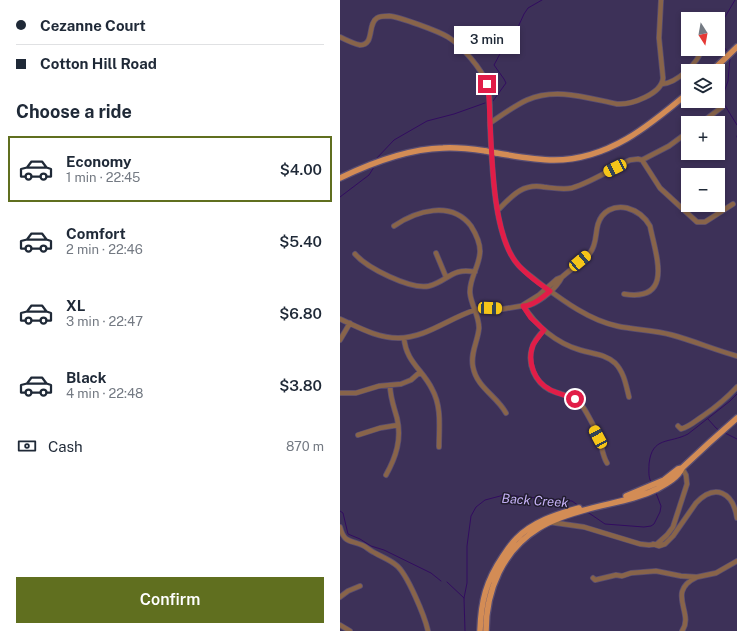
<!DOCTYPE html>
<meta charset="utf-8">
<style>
body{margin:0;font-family:"Public Sans",sans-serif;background:#f2f2f3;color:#1f2937;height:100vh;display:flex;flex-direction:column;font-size:15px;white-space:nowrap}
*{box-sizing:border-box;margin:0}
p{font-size:13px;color:#747a83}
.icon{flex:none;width:22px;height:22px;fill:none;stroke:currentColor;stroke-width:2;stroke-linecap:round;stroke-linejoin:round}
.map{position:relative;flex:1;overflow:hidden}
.drawer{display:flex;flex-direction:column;background:#fff;width:340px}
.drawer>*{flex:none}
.banner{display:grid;align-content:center;height:88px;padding:0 16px;background:#fff}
.needle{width:26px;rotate:169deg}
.fabs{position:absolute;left:341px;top:12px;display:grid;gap:8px}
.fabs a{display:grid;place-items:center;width:44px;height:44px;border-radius:0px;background:#fff;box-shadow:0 2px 6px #0003;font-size:20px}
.end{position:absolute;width:18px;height:18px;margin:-9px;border:5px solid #e11d48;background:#fff;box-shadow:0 0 0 2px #fff}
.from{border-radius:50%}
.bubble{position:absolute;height:28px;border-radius:0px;background:#fff;box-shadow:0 2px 6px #0003;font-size:13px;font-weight:600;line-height:28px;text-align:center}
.car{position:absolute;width:12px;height:24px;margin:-12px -6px;border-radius:5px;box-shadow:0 0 3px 1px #0007;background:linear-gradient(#f5c518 24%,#345 0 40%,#f5c518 0 76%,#345 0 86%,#f5c518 0)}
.banner b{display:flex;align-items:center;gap:14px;height:38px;font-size:15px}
.banner b+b{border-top:1px solid #e0e1e3}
.banner i{width:10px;height:10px;background:#1f2937}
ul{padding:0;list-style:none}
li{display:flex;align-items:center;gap:12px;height:66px;margin:0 8px 6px;padding:0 8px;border:2px solid transparent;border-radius:0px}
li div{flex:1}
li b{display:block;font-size:15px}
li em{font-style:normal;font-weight:600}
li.current{border-color:#606f1f}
li>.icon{width:36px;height:36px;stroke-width:1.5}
h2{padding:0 16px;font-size:18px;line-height:48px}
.pay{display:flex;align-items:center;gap:10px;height:44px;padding:0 16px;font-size:15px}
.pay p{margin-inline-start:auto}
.primary-button{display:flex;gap:8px;margin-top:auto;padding:8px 16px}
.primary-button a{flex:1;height:46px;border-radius:0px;background:#606f1f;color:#fff;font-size:16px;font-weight:600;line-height:46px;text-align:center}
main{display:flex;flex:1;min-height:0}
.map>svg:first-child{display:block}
</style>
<main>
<section class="drawer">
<div class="banner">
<b><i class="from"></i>Cezanne Court</b>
<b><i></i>Cotton Hill Road</b>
</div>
<h2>Choose a ride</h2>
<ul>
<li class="current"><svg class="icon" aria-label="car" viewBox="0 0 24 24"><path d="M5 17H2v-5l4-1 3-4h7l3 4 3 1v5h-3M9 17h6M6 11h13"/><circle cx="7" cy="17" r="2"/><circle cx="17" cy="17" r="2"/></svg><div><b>Economy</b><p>1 min · 22:45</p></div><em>$4.00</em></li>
<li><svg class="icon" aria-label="car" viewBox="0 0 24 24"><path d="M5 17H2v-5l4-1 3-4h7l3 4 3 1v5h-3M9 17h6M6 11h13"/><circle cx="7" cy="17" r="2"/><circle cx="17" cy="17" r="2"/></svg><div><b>Comfort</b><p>2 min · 22:46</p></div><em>$5.40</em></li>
<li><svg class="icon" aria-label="car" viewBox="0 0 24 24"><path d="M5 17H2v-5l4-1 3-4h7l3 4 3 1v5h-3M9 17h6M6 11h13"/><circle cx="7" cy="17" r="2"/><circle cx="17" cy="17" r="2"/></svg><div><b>XL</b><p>3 min · 22:47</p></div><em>$6.80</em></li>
<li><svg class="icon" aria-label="car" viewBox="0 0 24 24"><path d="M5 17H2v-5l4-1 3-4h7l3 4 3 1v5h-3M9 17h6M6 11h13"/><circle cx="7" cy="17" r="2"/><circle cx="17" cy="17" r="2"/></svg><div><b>Black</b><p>4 min · 22:48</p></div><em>$3.80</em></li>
</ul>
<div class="pay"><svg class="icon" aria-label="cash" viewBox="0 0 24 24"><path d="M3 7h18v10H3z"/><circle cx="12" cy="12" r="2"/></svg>Cash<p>870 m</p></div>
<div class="primary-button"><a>Confirm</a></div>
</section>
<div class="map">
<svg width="397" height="631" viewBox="0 0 397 631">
<rect width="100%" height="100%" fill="#3d3158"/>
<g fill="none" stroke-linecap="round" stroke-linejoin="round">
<path stroke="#320c60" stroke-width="1" d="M378,36L382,22L395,0
M378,40L388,52
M390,58L388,81L383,95L384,104L397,125
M153,101L166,83L164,79L154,65L161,52L173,38L184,14L188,8L202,0
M397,136V137
M36,159L54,140L87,121L114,114L145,103
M0,197L29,175L34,167
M368,419L376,428L380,431
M383,432L397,439
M311,482C308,476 309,471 309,464C312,436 329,444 348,434L390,401L397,394
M0,511L3,513L8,534L20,539L31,546L44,550L91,573L101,581
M246,511L265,524L304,527L311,526L314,524L320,512L321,506L316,493
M107,582L124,598
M125,631L124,598L127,583V546L131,516L136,507L145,500L164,495L232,501L239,506"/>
<g stroke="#584d72" stroke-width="6">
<path id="minor" d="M0,37C6,40 14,44 20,45C35,45 27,24 37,18C40,16 45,16 49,16C60,17 98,31 108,37C121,45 142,69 147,84C151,97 150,112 150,125C152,162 153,238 179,266C185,272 192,277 198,282C221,299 248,320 277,326C295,330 314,330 332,335C354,341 375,350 397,356
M322,84C337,83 358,63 362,49
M150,123C162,115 174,106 187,100C216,87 247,98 277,104C291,105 322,94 323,78L319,38L321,0
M361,123L382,107
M302,160L320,188L357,222H365L393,204
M158,210C172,196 182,183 204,187C213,188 223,190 232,188C252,182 271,169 290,160L298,159L302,160L329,146L348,132
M54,226C76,211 111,200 131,226C136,234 140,242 140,251C140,266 129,278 130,293C131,305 139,315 139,328C138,341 130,353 133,367C137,388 156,395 166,413
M96,253L106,277
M15,254C27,268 71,290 89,286C108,281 112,267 135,272
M183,305L199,295L217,279L222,277C231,269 242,262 250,253C257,244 255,234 258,224C262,211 274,205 287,208C298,211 305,217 310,226C316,256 334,302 284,294
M183,305C196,326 216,343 240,350C253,354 265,354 275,363C284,372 286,385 289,397
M0,319C18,327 37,338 58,338C86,338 109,318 135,310C144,308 153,309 163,309C169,308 175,307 181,306C184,305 187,306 190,305C202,300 216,289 222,277
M204,330C199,335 194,341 192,348C187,364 195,382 210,390C221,395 235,396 243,407C247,413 256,430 259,437C262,446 262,455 267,463
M64,338C66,362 83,370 92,389C102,407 99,427 99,447
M0,340L10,323
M0,393H16L39,386L61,384L71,380L80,372
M338,426L341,429C351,426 355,421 363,416C376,407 386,399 397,387
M18,435L40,428L58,425
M46,475C56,457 62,439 57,418C54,407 50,397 50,385
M209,522L244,527L300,544L309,545L317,544L327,535L333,527L347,484L346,475L342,468
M0,527C4,543 10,540 22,545C27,547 30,551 35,553C42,557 50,560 56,565C67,573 85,617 88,631
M313,544L319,546L325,544L333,536L356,503C375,483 393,492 397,518
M253,578L255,580L276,575L282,576L291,573L316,571L341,576L357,577L376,573L397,561
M0,597L8,591L20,586
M0,625L10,631
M342,631C355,613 325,592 357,577"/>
</g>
<g stroke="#584d72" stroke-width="8">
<path id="major" d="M372,71L397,47
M156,153C175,156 194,160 214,160C268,160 309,126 348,93
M0,178C31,163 68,149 103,148C117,147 132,149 146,151
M286,496L324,480L338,469L342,468
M140,631C141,601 146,581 163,556C167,550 171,544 176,539C192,522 217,514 239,508
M146,631C146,590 163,550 199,528C211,520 227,515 241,511C267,503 293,501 317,489C326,484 338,478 342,468L370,442L397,418"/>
</g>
<use href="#minor" stroke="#88644a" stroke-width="4.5"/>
<use href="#major" stroke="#d38c55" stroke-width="5.5"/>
<g stroke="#584d72" stroke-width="8" stroke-linecap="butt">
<path id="major-bridge" d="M146,151L156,153"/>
</g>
<use href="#major-bridge" stroke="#d38c55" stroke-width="5.5"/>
</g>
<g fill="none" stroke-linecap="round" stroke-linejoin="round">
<path stroke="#e11d48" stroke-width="5" d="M147,84C150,96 149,109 150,121C152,159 153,231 175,261C184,273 198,283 210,291C203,297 193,306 183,306L191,318L204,330C200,335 196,340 193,345C187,361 194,381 209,389C217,394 226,395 235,399"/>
</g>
<g text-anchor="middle" stroke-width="3" stroke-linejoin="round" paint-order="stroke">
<g font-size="13" font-style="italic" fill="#c6b2f7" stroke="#221d2f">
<text transform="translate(195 500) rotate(4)" y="5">Back Creek</text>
</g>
</g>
</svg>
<div class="fabs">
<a><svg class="needle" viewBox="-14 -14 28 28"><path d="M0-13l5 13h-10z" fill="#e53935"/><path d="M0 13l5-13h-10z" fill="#747a83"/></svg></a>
<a><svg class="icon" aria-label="layers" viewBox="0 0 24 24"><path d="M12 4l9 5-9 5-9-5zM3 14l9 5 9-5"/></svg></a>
<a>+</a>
<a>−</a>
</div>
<i class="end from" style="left:235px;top:399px"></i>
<i class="end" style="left:147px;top:84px"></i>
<div class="bubble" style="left:114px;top:26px;width:66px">3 min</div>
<i class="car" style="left:275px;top:168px;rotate:243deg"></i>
<i class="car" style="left:240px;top:261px;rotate:50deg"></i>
<i class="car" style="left:150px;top:308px;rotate:92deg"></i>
<i class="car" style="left:258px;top:437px;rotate:332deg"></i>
</div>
</main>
